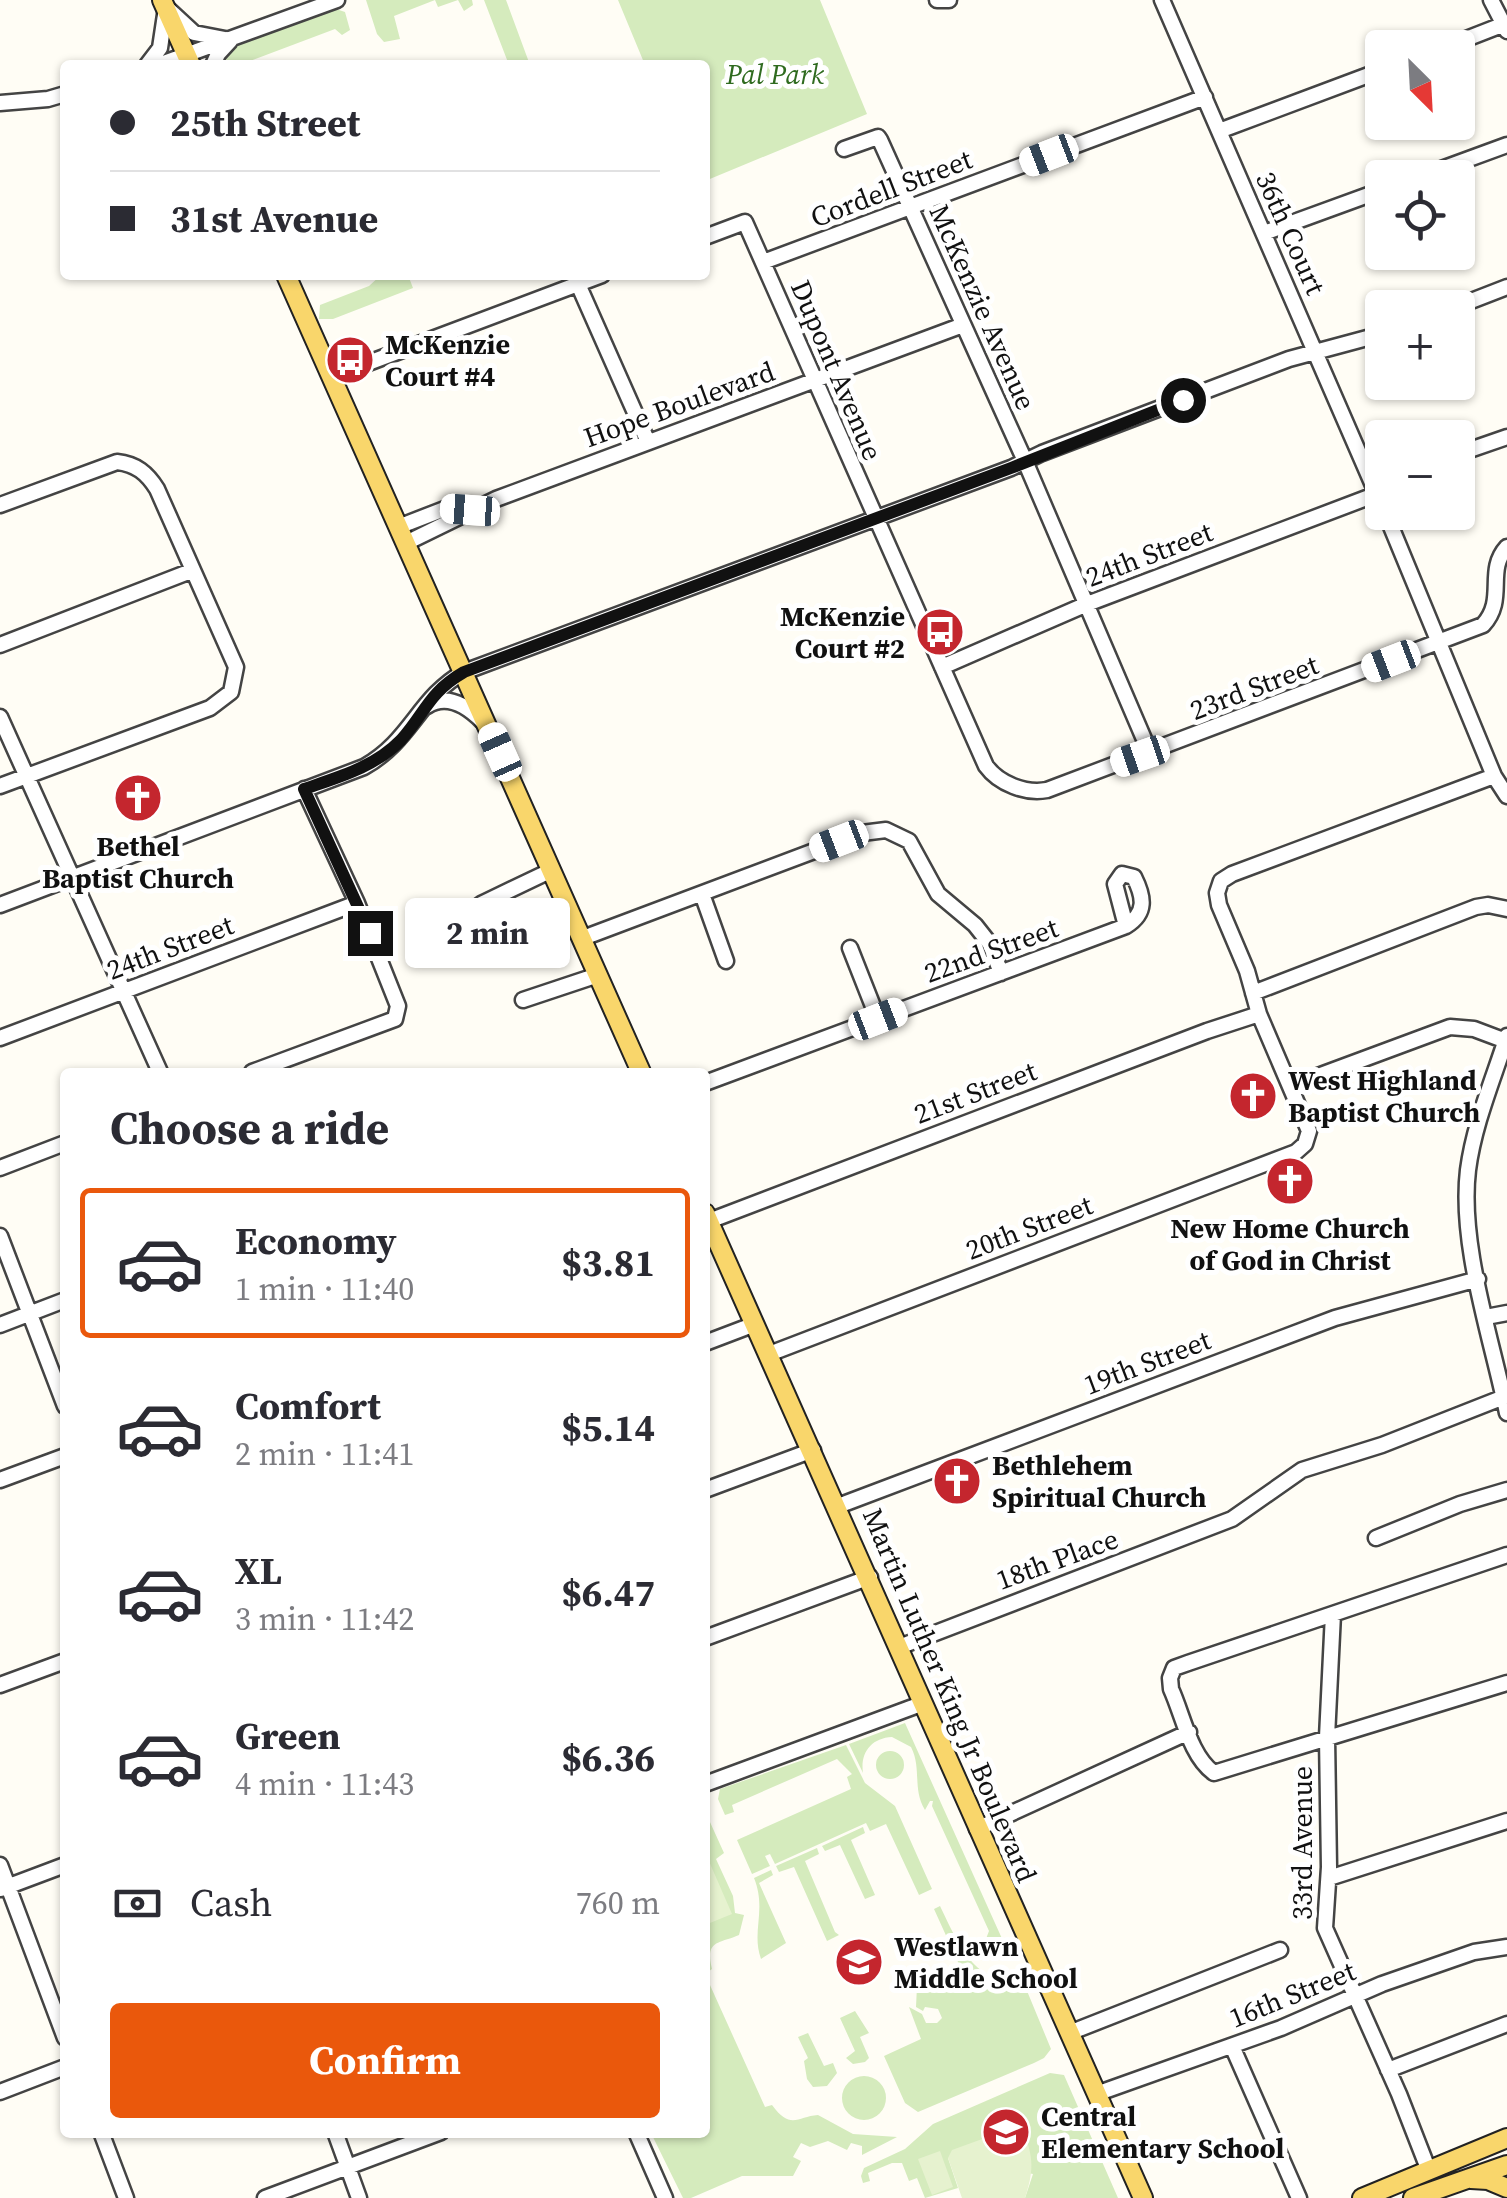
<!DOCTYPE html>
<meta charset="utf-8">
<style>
body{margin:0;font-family:"Source Serif 4",serif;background:#f7f7f7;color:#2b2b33;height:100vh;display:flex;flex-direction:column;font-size:38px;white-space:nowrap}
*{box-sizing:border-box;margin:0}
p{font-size:32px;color:#7c7c81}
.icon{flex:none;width:55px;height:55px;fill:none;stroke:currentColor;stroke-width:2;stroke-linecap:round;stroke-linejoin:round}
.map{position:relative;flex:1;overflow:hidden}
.sheet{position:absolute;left:60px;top:1068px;width:650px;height:1070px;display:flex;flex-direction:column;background:#fff;border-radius:10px;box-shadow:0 2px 8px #0004}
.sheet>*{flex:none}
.guide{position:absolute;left:60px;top:60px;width:650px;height:220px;border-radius:10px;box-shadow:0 2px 8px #0004;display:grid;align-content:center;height:220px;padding:0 50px;background:#fff}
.needle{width:65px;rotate:156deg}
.tools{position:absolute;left:1365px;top:30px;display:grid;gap:20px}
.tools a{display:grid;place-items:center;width:110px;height:110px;border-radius:10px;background:#fff;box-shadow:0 2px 8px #0004;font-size:50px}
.end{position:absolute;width:45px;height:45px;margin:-22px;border:12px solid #111;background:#fff;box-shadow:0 0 0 5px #fff}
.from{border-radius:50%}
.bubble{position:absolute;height:70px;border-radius:10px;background:#fff;box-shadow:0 2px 8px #0004;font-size:32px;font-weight:700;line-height:70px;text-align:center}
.car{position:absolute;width:30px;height:60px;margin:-30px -15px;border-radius:12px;box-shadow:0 0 8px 2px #0007;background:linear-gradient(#fff 24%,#345 0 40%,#fff 0 76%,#345 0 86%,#fff 0)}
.guide b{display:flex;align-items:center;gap:35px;height:95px;font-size:38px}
.guide b+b{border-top:2px solid #e1e1e2}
.guide i{width:25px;height:25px;background:#2b2b33}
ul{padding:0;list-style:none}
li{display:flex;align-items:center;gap:30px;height:150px;margin:0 20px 15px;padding:0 30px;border:5px solid transparent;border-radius:10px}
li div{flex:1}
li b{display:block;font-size:38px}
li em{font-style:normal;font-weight:700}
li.on{border-color:#ea580c}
li>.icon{width:90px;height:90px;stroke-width:1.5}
h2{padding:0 50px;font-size:45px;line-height:120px}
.pay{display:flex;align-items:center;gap:25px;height:110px;padding:0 50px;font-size:38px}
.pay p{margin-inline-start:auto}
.cta{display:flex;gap:20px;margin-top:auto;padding:20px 50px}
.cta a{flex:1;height:115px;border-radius:10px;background:#ea580c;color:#fff;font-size:40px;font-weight:700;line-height:115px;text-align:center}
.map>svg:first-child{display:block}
</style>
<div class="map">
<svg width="1507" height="2198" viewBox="0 0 1507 2198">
<rect width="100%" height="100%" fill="#fffdf5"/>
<path fill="#d5ebbd" d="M366,0H472L473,5L464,11L458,0L438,7L435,0L394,16L400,39L384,42L377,34Z
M484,0H506L530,65H509Z
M618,0H820L867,114L705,181V65H645Z
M333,8L345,12L350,30L342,35L335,29L239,65H215L228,48Z
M381,275H408L413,288L333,319H319L320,305L369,286Z
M905,1723L1008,1952C1001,1956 989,1953 984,1944L989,1931L932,1806L933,1801H930L925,1810C912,1789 922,1768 911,1747L892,1737C871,1738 860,1753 863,1773L849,1744Z
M846,1745L865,1783L895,1806L932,1889L919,1895L886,1824L870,1831L866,1823L775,1864L770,1854L765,1856L770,1866L752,1874L737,1840L851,1789L847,1777L852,1774L837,1759L732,1805L734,1812L725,1815L718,1799L720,1789Z
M876 1765a14 14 0 1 1 28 0a14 14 0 1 1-28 0Z
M705,1811L724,1853L716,1859L733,1896L735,1913L744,1915L739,1935C718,1944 705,1940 712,1969L705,1974L765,2107L772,2105C791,2131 798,2116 818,2115L853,2134L897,2137L862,2155V2146L851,2143L847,2150L828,2141L810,2147L801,2143L793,2157L801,2161L793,2176H742L691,2198H683L651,2133L705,2132Z
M863,1827L865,1833L851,1840L875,1895L865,1899L840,1845L825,1851L822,1846Z
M817,1848L819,1854L805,1861L835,1932L839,1935L827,1941L794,1867L779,1872L776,1866Z
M771,1870L773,1875L759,1883L786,1943L761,1959C751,1931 767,1910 754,1878Z
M940,1906C951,1928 969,1974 996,1976C1004,1977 1012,1973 1020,1974L1051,2049L1044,2058L1034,2063L918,2112L905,2103L884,2056L921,2039L909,2007L922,2014L926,2023H937L942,2018L938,2009L925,2007L923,2011L916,2007L917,1986L924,1984L927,1990L963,1973L934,1909Z
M855,2011L869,2033L860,2037L869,2058L865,2062L853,2064L846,2058L855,2051L840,2018Z
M808,2033L824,2066L833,2063L837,2073L827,2086L813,2087L807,2079L804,2061L808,2058L798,2037Z
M1050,2073L1064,2075L1118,2198H1025L1033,2174L948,2158L958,2188L925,2198L917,2178L909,2181L902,2163H892L868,2173L870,2181L863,2183L861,2176L864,2168L905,2149L933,2124Z
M842 2098a22 22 0 1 1 44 0a22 22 0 1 1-44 0Z"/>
<path fill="#e6f2cf" d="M708,1859L732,1914L705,1925V1860Z
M1021,2125C1033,2155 1035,2167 1025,2198H962L948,2158L952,2150Z
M940,2151L953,2187L932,2195L918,2159Z"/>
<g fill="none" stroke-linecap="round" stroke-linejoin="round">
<g stroke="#444" stroke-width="19">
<path id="minor" d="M937,0H949
M1162,0L1382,506
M1491,0L1507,31
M167,8L194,33L225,39
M1443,48L1507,23
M147,65L160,48L166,8
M158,65L337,0
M213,65L218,54L230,41
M0,103L48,99L65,94
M1219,131L1382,70
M844,149L878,137L880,140L1025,461L1150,753
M1417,178L1507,145
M1264,233L1382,190
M705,237L745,222L986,766C999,784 1026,794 1047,790L1483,625C1507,599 1485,571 1507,547
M763,262L1205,97
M578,284L648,442
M1453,308L1507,287
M331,377L602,275
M1458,454L1507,437
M0,505L117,462C136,464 147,473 157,489L236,667L231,692L210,708L0,786
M1385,512L1494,776L1507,796
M398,527L447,508L470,510
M406,543L496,499L963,325
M0,645L191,571
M942,667L1087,604L1377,494
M427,706C447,693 467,706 482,721
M0,717L160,1072
M1122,874L1134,877C1144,897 1147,913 1126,926L1115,884Z
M702,894L726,961
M481,904L552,870
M0,905L364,767C412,740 418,698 464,672L1011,468L1042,453L1289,359L1382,334
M583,938L862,833L886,830L909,841L938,894L975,925L990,944L1001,973
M850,948L878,1019
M1253,993L1476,907L1488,905L1507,909
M523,1000L598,975
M1507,1036C1493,1080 1474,1124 1468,1170C1459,1245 1492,1339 1507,1413
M0,1038L357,903
M252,1072L395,1019L398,1006L357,903L304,789
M705,1083L1126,926
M1291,1086L1450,1027L1474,1029L1506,1041
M0,1168L65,1143
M709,1221L1207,1031L1259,1014
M0,1236L65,1406
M1486,1317L1507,1313
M0,1325L65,1300
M705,1343L755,1324
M769,1354L1296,1152L1305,1144L1309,1131L1259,1014L1247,971L1219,905L1217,893L1221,881L1232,874L1494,776
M0,1480L65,1456
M705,1490L813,1450
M838,1506L1335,1318L1478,1279
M1376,1538L1460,1504L1507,1490
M1507,1555L1188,1663L1174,1668L1170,1678L1171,1689C1183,1715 1190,1756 1214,1773L1507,1683
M1333,1614L1327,1737L1329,1867L1325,1928L1399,2094L1429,2171
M705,1638L870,1577
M899,1647L1232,1519L1302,1470L1382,1445L1504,1397
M0,1685L65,1661
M705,1784L921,1704
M977,1829L1189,1732
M0,1865L65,2038
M1329,1878L1507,1821
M1,1889L65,1865
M1069,2033L1280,1950
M1232,2046L1299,2198
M1388,2070L1507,2024
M0,2092L65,2067
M1096,2094L1281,2028L1382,1984L1474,1952L1507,1947
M101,2132L126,2198
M335,2132L359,2198
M636,2132L665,2198
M265,2198L441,2132"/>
</g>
<g stroke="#222" stroke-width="22">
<path id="major" d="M162,0L191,65
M286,275L641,1072
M705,1213L1143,2198
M1471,2179L1488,2180L1507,2188
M1362,2198L1507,2138
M1413,2198L1507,2165"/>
</g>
<use href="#minor" stroke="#fff" stroke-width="14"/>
<use href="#major" stroke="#f9d66b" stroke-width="18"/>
</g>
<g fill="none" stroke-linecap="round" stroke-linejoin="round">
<path stroke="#111" stroke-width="12" d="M370,933L304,789C339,777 375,767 401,740C426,712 428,693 464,672L1011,468L1183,400"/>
</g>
<defs>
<g id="bus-disc" transform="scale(2.5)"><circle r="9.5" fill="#c4262e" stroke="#fff"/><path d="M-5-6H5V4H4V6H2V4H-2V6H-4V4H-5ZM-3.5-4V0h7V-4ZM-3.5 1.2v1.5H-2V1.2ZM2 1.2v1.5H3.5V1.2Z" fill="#fff"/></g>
<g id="church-disc" transform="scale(2.5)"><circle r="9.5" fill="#c4262e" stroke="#fff"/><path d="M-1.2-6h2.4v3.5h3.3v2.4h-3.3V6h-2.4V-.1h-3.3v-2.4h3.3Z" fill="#fff"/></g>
<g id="school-disc" transform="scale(2.5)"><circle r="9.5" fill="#c4262e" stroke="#fff"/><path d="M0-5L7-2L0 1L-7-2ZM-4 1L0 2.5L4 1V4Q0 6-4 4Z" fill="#fff"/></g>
</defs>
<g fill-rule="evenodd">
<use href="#bus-disc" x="350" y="360"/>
<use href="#bus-disc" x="940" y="632"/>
<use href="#church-disc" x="138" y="798"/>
<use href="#church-disc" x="1253" y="1096"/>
<use href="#church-disc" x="1290" y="1181"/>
<use href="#church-disc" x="957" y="1481"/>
<use href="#school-disc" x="859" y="1962"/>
<use href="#school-disc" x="1006" y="2132"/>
</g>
<g text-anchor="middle" stroke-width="10" stroke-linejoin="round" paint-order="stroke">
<g font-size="28" font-style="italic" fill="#2f6b1f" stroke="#fff">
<text x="775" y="84">Pal Park</text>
</g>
<g font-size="28" fill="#111" stroke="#fff">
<text transform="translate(891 188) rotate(-21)" y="10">Cordell Street</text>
<text transform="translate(1291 233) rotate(66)" y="10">36th Court</text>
<text transform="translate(983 307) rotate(66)" y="10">McKenzie Avenue</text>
<text transform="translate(837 370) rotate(67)" y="10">Dupont Avenue</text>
<text transform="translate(679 404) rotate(-20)" y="10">Hope Boulevard</text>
<text transform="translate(1149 554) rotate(-21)" y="10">24th Street</text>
<text transform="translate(1254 687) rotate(-21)" y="10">23rd Street</text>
<text transform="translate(170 947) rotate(-21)" y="10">24th Street</text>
<text transform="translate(991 950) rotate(-20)" y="10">22nd Street</text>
<text transform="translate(975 1092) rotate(-21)" y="10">21st Street</text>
<text transform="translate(1029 1227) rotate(-21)" y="10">20th Street</text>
<text transform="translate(1147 1362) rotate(-21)" y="10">19th Street</text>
<text transform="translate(1057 1559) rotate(-20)" y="10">18th Place</text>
<text transform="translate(950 1695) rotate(67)" y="10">Martin Luther King Jr Boulevard</text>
<text transform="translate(1302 1843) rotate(-90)" y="10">33rd Avenue</text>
<text transform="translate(1292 1994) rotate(-22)" y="10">16th Street</text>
</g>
<g font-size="28" font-weight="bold" fill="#111" stroke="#fff" text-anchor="start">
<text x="385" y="354">McKenzie<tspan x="385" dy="32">Court #4</tspan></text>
<text x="905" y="626" text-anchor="end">McKenzie<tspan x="905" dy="32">Court #2</tspan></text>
<text x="138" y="856" text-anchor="middle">Bethel<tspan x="138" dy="32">Baptist Church</tspan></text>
<text x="1288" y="1090">West Highland<tspan x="1288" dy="32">Baptist Church</tspan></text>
<text x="1290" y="1238" text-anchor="middle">New Home Church<tspan x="1290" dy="32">of God in Christ</tspan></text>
<text x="992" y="1475">Bethlehem<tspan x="992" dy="32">Spiritual Church</tspan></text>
<text x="894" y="1956">Westlawn<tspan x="894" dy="32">Middle School</tspan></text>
<text x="1041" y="2126">Central<tspan x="1041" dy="32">Elementary School</tspan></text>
</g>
</g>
</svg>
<div class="tools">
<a><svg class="needle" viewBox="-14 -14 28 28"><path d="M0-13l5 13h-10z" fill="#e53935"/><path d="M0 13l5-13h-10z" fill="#7c7c81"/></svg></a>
<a><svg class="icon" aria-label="locate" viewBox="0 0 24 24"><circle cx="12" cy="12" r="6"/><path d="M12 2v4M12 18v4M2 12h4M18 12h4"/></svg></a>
<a>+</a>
<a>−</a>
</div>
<i class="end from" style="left:1183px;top:400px"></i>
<i class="end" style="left:370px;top:933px"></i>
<div class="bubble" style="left:405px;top:898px;width:165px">2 min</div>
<i class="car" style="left:1049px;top:155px;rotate:249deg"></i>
<i class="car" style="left:470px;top:510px;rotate:274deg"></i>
<i class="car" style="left:1391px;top:661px;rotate:249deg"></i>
<i class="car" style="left:500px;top:752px;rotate:336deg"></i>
<i class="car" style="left:1140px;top:756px;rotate:251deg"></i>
<i class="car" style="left:839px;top:841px;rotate:249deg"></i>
<i class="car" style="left:878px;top:1019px;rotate:69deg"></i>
<div class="guide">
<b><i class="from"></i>25th Street</b>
<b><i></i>31st Avenue</b>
</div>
<section class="sheet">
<h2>Choose a ride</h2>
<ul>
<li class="on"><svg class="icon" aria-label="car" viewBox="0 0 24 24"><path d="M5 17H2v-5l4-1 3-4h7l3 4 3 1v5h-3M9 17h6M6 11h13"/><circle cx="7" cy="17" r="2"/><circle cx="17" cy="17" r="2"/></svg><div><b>Economy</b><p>1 min · 11:40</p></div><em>$3.81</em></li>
<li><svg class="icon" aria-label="car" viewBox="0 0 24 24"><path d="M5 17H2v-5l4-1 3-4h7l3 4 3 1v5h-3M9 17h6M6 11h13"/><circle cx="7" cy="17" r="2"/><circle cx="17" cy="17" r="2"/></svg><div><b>Comfort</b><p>2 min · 11:41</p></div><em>$5.14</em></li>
<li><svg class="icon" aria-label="car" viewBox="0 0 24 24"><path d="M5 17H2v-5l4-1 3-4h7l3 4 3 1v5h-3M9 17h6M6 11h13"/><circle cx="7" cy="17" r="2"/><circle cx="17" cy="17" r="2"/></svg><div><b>XL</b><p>3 min · 11:42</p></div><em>$6.47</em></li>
<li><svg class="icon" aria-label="car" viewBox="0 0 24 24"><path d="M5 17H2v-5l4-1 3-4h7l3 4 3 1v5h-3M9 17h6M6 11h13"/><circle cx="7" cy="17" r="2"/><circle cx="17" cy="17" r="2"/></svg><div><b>Green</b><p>4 min · 11:43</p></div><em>$6.36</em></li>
</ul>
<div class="pay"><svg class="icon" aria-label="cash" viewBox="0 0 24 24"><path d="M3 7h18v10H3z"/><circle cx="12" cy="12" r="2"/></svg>Cash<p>760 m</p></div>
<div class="cta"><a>Confirm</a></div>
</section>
</div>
